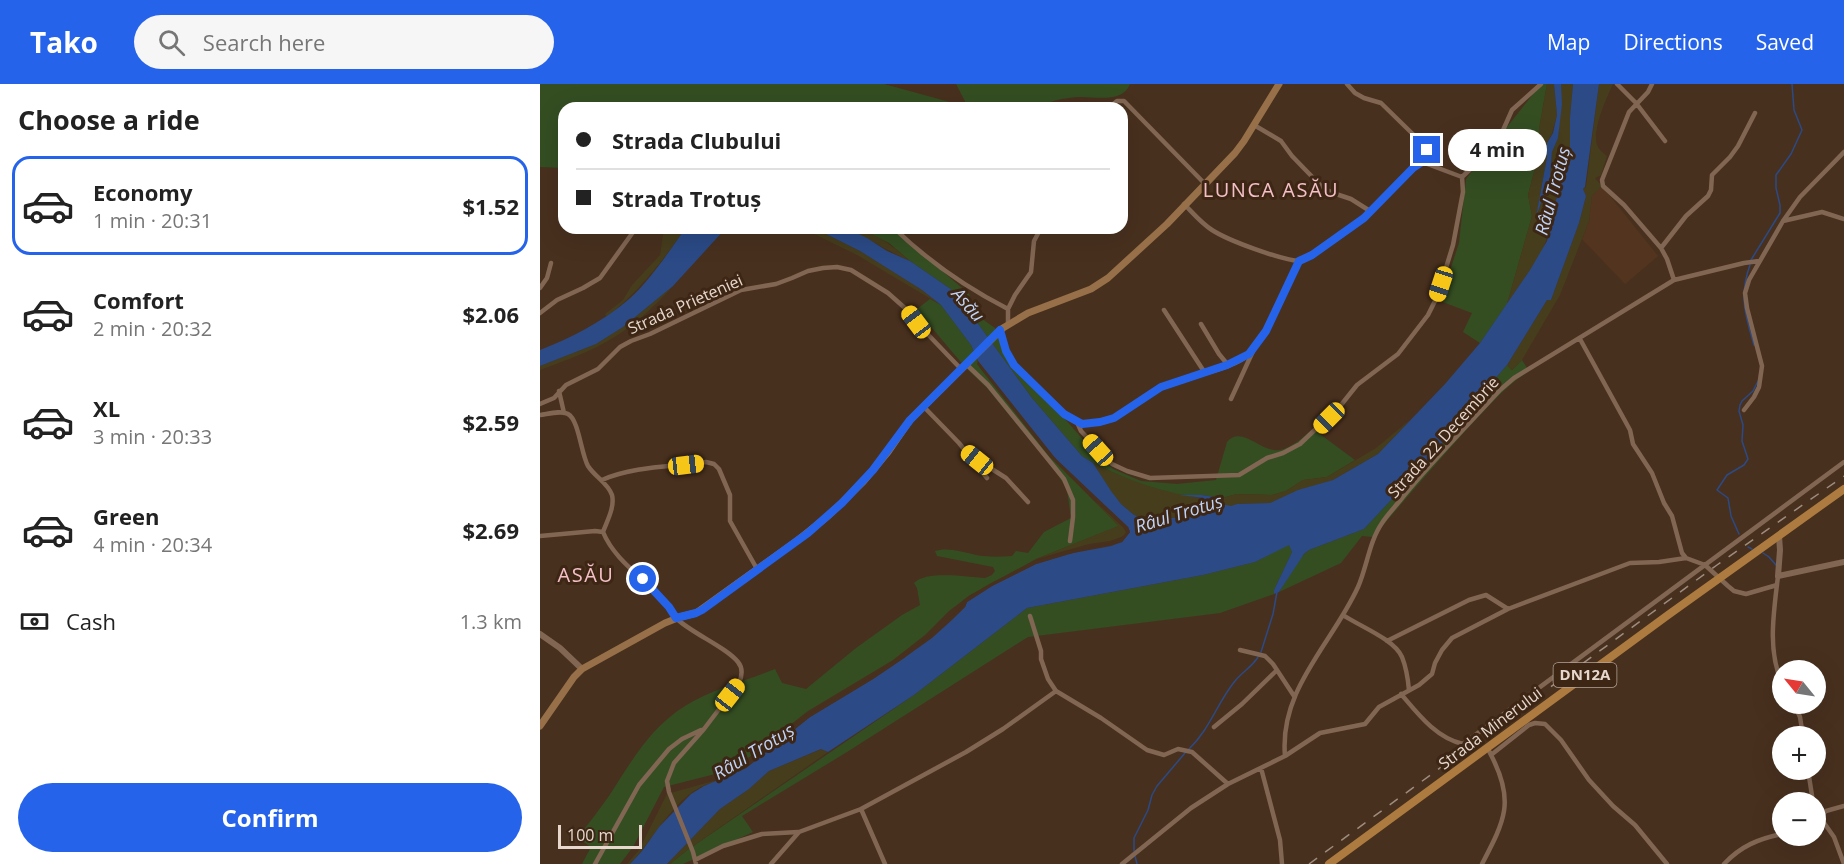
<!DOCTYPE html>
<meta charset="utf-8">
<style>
body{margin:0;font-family:"Open Sans",sans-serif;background:#f6f6f6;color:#222;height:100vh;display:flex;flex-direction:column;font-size:22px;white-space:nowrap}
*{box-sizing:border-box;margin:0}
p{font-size:20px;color:#767676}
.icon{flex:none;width:33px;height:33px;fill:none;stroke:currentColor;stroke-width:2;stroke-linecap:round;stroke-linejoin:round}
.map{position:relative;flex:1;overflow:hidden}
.drawer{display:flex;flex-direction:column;background:#fff;width:540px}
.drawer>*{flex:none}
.hud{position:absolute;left:18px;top:18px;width:570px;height:132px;border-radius:18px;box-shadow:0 6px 24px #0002;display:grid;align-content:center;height:132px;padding:0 18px;background:#fff}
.needle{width:39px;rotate:300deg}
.controls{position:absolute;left:1232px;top:576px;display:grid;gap:12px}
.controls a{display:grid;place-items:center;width:54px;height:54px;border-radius:50%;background:#fff;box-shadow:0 6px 24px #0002;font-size:30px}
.scale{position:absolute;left:18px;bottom:15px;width:84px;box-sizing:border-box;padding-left:6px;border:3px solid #e7d7cd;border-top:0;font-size:16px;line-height:21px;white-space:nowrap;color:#e7d7cd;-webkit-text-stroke:4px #3d2614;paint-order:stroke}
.end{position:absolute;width:27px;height:27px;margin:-14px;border:8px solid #2563eb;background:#fff;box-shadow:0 0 0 3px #fff}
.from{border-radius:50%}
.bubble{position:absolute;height:42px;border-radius:21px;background:#fff;box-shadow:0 6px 24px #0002;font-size:20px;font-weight:700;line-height:42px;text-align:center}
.car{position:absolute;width:18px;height:36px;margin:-18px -9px;border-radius:8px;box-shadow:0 0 4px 2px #0007;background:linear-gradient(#f5c518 24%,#345 0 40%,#f5c518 0 76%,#345 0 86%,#f5c518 0)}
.hud b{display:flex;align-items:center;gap:21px;height:57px;font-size:22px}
.hud b+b{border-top:2px solid #e0e0e0}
.hud i{width:15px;height:15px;background:#222}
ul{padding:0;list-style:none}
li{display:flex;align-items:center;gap:18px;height:99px;margin:0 12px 9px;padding:0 6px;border:3px solid transparent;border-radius:18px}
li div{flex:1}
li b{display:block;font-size:22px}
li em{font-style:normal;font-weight:700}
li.current{border-color:#2563eb}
li>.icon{width:54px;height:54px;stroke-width:1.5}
h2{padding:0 18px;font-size:27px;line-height:72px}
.pay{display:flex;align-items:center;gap:15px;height:66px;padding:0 18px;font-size:22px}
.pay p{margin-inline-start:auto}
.cta{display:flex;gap:12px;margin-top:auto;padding:12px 18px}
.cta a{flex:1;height:69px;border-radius:36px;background:#2563eb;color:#fff;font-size:24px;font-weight:700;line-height:69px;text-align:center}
header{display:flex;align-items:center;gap:36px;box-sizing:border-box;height:84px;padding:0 30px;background:#2563eb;color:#fff}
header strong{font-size:28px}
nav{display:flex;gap:33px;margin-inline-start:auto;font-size:21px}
.search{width:420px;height:54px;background:#f6f6f6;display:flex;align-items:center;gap:15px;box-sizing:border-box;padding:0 21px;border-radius:33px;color:#767676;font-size:22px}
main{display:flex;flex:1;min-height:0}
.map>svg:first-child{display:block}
</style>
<header>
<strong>Tako</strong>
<div class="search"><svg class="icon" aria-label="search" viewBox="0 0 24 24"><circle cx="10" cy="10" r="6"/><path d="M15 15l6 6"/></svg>Search here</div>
<nav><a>Map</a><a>Directions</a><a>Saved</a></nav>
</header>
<main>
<section class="drawer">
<h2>Choose a ride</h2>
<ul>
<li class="current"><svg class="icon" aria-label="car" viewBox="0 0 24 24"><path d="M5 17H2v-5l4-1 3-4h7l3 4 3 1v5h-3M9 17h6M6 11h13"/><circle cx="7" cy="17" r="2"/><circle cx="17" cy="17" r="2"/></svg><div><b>Economy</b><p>1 min · 20:31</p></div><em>$1.52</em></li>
<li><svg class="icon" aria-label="car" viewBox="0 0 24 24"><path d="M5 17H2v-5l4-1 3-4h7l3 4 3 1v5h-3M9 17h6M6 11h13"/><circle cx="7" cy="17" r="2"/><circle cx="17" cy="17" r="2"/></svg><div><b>Comfort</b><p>2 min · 20:32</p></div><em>$2.06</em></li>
<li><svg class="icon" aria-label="car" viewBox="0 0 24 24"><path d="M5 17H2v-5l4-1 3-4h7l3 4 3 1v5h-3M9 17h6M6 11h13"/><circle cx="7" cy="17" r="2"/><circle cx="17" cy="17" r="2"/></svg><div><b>XL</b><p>3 min · 20:33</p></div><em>$2.59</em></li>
<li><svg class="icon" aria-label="car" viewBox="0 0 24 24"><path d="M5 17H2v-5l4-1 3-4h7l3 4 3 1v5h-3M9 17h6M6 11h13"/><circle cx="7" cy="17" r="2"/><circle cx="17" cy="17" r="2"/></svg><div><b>Green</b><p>4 min · 20:34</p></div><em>$2.69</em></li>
</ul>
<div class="pay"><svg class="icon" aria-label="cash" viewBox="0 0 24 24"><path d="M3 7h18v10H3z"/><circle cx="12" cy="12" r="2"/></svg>Cash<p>1.3 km</p></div>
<div class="cta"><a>Confirm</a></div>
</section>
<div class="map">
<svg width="1304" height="780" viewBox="0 0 1304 780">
<rect width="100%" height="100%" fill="#48301e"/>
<path fill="#53351f" d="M1062,102L1118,172L1085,200L1042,155L1049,137L1052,112Z"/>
<path fill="#344e22" d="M0,0H344L428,23L416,0H590C582,20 555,12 538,13C523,14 509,17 496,24H24V84L0,83Z
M1001,0H1007L999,45V69L988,111L992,132L967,220L940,259L923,248L932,229L900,217L919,159L926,95Z
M319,144H352L429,210L438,232L455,244L459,254L465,259L476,279L553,367L573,385L601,397L637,400L676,396L687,358C702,340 722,370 740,366C752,364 764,352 773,345L815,376L787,393L763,396L746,407L732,411L697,410L682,414L662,411H639L593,398L553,379L542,372L492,314L415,208L370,177L349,159Z
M390,215L401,221L431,261L441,285L509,372L579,442L496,475L430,511L409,527L385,551L353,576L268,627L203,678L183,688L124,703L93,763L80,780H42L51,763L38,754C49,738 61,724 71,709C92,676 111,643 145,622C172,605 205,597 235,585L242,599L266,605L316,564L362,531L380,521L377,504L374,499C386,486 428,493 445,494L452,491L455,487L453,483L397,472L395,467C409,462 428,470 443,472C452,473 462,473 472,472L476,467L488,469L504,448L531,434L527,406L517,389L447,304L425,283L392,244L373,228Z
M982,276L989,287C965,302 947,324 928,344C895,380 864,417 833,453L822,452L801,479L739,508L760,474L769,466L824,445L895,369L915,341L967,281L972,286Z
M749,460L752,468L734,506V510L680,529L488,553L307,668L202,732L213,748L143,780H130L146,767L374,611L487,524L663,491L715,478Z"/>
<path fill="#463d1d" d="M1007,0H1014L1017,31L1012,49L1007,59V73L997,129L1010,94L1012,68L1018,54L1021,0H1033L1030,33V71L1016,116L1010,146L1001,170L967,220L992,132L988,111L999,69V45Z
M1059,0H1073C1066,15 1052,46 1057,61C1059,66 1063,69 1067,72L1061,91L1055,94L1062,102L1052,112L1049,137L1020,211L982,276L972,286L967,281L1007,216H1011L1039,139L1046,112L1043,105L1046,103Z
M124,144H146C121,179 100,206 67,233L65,230L83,216L92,201L120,171Z
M262,144H274L320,167L382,206L401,221L317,171Z
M306,144C331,144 351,161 370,177C348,167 327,154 306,144Z
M133,202C112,226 85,249 57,263C38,272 19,279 0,286V282L56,260L83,243Z
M871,335L838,370L793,396L730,419L697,420L691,423L681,420L682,414L697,410L732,411L746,407L763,396L787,393L836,364Z
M553,379C591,397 622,409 664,414L665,416L663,419L678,423L679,426L655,433L629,434L614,437L594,431L581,420L570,407Z
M556,418L583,443L586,448L584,452L570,457L549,460L496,475L578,442Z
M282,665L288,668L146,767L130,780H127L180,725L209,705L229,687Z
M184,694C175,698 165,700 157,705C129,722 112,757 90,780H87L99,766L127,710Z"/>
<path fill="#2b4a86" d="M1014,0H1021L1022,20L1018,54L1012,68L1010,94L996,133L1007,73V59L1013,49L1017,31Z
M1033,0H1059L1045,103L1043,105L1046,112L1039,139L1011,216H1007L967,281L915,341L895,369L824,445L769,466L764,470L739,508L734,510V506L752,468L749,461L715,478L663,491L487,524L374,611L288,668L281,665L229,687L209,705L180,725L127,780H90L102,767L119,743L151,710L164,702L206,684L270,633L333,595L364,574L392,554L413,535L425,523L427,518L452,502L496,480L528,470L571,462L582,458L590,448L588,443L520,380L438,277L431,261L401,221L382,206L320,167L274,144H306L327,154L347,167L370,177L415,208L492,314L542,372L553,379L571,407L581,420L594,431L614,437L629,434L655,433L679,426L677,423L663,419L665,416L664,414L639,411H662L682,414L681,420L691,422L697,420L730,419L758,406L793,396L838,370L905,300L940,259L990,186L1007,157L1016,116L1030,71V33Z
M146,144H186L133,202L83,243L56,260L0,282V266C31,254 62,238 88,216C111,196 128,168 146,144Z"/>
<path fill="#48301e" d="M438,277L512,371L588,443L590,448L582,458L550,464L496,480L452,502L427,518L425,523L415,532H411L422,522L425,515L451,499L495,477L527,467L570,459L580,455L587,448L583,443L509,372L440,284L437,280Z
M392,550L387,555L364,574L333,595L270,633L206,684L184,694L160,700L204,681L268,630L331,593Z"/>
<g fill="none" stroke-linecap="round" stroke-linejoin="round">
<path stroke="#2b4a86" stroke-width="1.5" d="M1211,176L1240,129V121L1236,104V91L1251,70L1262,46L1254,26L1252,0
M1210,181C1199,211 1205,231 1214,261
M1199,450L1191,432L1188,414L1177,406L1187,391L1204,381L1208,375L1202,357L1203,341L1199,327L1200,321L1202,317L1213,307L1218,297
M1208,463L1212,465
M1223,469L1229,473L1236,481
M721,568L733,530L737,508
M649,665C670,645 677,619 695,597C702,588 712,583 718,573
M594,767V754L608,726L612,711L617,702L645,669
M595,772L597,780"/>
<path stroke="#816653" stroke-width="4.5" d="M1077,0L1096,19L1125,57
M1112,0L1108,8L1089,28L1062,96L1063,102L1084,121L1121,164L1127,175L1134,196
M535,23L537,24
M569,24L577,17H584L665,100
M714,41L741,57L752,72L783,104L793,109L811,115L830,127
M882,78L922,93
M644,120C653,129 661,139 672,146C689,157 739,175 759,177
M1243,137L1282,128L1304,135
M354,144C387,176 427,204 468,225
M1121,164L1146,132L1168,112L1171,106L1172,91L1190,73L1198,62L1215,29
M0,204L7,194L11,179
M624,226L665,289
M0,229L17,216L43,204L60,194L96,144
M468,240V225L475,211L491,188L494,157L501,144
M661,240L679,270L688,281
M460,246L466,267L474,281L524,330C536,338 544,341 558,339C582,334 598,315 618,305C645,291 691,288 712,268
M1040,255L1090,346L1093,360L1112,389L1124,419L1132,432L1142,469L1146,474
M426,280L448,301L524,395L533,416V433L530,457
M19,307L24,329
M691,315L714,265L726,247L750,198L757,180L822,136L887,72V66L884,61L841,19L824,14L815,9L807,0
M0,320L14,314L26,301L58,285L80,263L91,257L110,250L201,206L236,200L252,194L268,187L283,184L297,183L311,186L348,209L366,225L376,238L421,285
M384,323L419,359L447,394
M1204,326L1214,313L1219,303L1222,282L1207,224L1205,209L1209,196L1243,137L1260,113L1304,68
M0,331C8,330 21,326 28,330C39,336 41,370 48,382C55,393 68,399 72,411C75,423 67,437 63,448
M537,338L541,347L572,380L587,387L610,394L699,391L727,374L743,369L760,360L801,321L817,301L858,270L888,231L897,213L913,161L923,108L922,93L951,66L960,53L972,26L1001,0
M433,373L466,394L488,418
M62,396C94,382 132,383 166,378L174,380L179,385L190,411V437L217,485
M0,452L55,447L63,448C74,475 101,492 121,513C127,520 131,529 137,535C153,550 186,563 198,578C203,584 202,592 199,599L164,645L134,679L127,697L129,708L153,768L156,780
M1238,492C1234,527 1227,566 1242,599
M803,531C819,542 854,555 862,573C866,583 868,595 869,606
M490,532L501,567V575L508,595L516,607L561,634L607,666L624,671L638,665L652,668L688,700
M847,557L929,516L946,511L968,525
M700,566L725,572L733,580L754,612
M861,610C878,630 896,654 923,660L1304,378
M1254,620L1260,633L1263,652
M674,643L702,620L736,587
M947,663L951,671L989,641L995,639L1005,640L1021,656L1049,696L1073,722L1095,741L1127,780
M745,672C739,605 792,560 818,503C827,483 829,458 842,439C847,431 855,423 862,414C892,377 927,342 960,306L974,294L1134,196L1204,179L1219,177
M721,684L740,756L742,780
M1268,686L1273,718
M321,725L426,668L463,645L516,607
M1275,726L1294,753L1304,780
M1275,736L1286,727L1304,722
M155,776L183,762L222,750L258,748
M55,780L99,701L129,665L142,655L161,646
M231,780L259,748L321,725L345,780
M582,780L651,724L688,700L745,672L780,649L825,640L839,623L879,601L892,590L895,579L902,566L912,554L968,525L1090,479L1119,478L1146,474L1165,481L1188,502L1194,507L1206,510L1237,501
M942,780C965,736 975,717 951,671
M1184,780C1201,762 1218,755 1242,750"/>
<path stroke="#816653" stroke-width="6" d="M1239,452L1240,466L1238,492L1304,478
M0,550L20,564L42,585"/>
<path stroke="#977049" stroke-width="7" d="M0,642L34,593L42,585L125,539L140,533L156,529L258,456L288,432L323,398L348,368L370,336L463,244L488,229L551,205L568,194L627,140L695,69L704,57L739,0"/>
<path stroke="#ad7b3f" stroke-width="8" d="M789,780L1128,531L1304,405"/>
<path stroke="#9f8c7e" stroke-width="1.5" stroke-dasharray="10 10" stroke-linecap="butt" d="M769,780L1177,481L1304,392"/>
</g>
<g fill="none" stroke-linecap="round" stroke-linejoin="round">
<path stroke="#2563eb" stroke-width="8" d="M103,495L129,523L136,534L156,529L162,526L268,449L302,419L333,386L370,336L460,246L466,267L474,281L524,330L542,340L560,338L574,334L621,303L687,281L709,270L726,247L759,177L772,171L824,134L873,84L885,76L887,72V66"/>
</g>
<g text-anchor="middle" stroke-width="6" stroke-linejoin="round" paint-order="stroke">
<rect fill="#3d2614" stroke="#b4a296" stroke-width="1.5" x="1013.5" y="579" width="63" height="24" rx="4.5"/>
<g font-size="15" font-weight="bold" fill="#e7d7cd">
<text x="1045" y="596">DN12A</text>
</g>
<g font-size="16" fill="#e7d7cd" stroke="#3d2614">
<text transform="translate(145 220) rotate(-24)" y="6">Strada Prieteniei</text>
<text transform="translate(903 353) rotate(-48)" y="6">Strada 22 Decembrie</text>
<text transform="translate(950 644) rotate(-37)" y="6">Strada Minerului</text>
</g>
<g font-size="18" font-style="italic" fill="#c0d4f8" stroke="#3d2614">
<text transform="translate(1013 107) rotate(-75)" y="6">Râul Trotuș</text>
<text transform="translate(428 221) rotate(49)" y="6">Asău</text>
<text transform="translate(639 430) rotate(-17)" y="6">Râul Trotuș</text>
<text transform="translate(214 668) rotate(-31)" y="6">Râul Trotuș</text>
</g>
<g font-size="20" letter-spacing="1.5" fill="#f4c0c8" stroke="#3d2614">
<text x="731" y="113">LUNCA ASĂU</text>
<text x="46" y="498">ASĂU</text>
</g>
</g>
</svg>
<div class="controls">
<a><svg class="needle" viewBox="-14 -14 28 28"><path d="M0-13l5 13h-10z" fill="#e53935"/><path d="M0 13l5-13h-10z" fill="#767676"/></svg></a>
<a>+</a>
<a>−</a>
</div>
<div class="scale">100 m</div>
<i class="end from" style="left:103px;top:495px"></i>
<i class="end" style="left:887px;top:66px"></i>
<div class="bubble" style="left:908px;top:45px;width:99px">4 min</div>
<i class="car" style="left:901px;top:200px;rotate:198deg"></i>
<i class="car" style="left:376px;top:238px;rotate:323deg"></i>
<i class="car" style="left:789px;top:334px;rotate:225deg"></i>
<i class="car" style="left:558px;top:366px;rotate:318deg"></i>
<i class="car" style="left:437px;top:376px;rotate:309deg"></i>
<i class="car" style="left:146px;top:381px;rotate:83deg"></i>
<i class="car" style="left:190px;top:611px;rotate:38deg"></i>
<div class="hud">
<b><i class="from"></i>Strada Clubului</b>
<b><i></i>Strada Trotuș</b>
</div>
</div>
</main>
